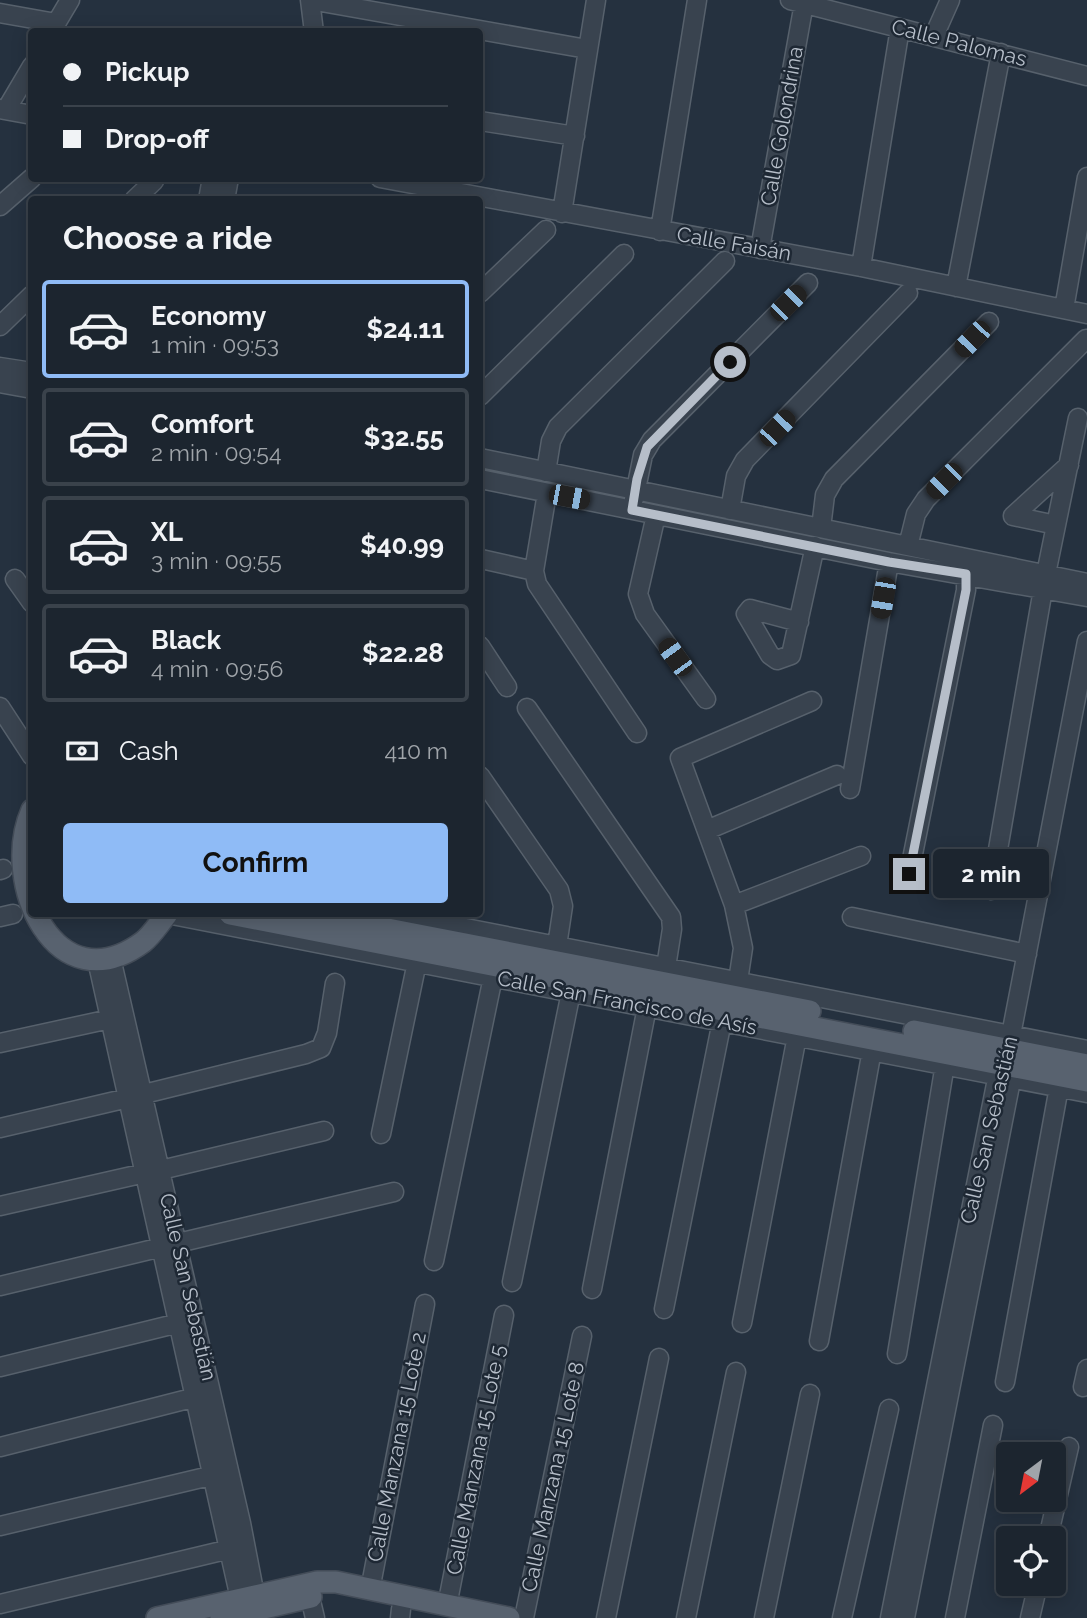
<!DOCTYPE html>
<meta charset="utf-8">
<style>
body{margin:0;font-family:Raleway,sans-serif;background:#252d37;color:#f1f3f6;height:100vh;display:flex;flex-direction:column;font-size:26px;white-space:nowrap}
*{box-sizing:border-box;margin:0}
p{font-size:23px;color:#a0a5aa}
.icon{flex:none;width:38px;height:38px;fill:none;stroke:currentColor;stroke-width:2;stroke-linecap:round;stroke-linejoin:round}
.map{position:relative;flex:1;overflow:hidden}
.sheet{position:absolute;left:28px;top:196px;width:455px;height:721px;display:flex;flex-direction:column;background:#1c252f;border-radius:7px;box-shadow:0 4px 18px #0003,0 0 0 2px #3a424b}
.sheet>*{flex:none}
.banner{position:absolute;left:28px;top:28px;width:455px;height:154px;border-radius:7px;box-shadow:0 4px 18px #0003,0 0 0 2px #3a424b;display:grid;align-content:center;height:154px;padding:0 35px;background:#1c252f}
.needle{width:46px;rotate:212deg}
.buttons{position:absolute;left:996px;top:1442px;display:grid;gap:14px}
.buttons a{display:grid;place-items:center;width:70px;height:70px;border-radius:7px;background:#1c252f;box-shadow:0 4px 18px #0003,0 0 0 2px #3a424b;font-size:35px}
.end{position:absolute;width:32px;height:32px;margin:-16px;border:9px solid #b6bec9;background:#111;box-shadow:0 0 0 4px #111}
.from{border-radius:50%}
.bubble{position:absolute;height:49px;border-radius:7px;background:#1c252f;box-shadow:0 4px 18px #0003,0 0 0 2px #3a424b;font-size:23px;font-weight:700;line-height:49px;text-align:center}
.car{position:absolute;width:21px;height:42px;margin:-21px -10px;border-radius:9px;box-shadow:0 0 5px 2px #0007;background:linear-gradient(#222 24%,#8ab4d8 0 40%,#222 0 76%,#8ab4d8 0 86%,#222 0)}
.banner b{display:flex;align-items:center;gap:24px;height:66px;font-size:26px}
.banner b+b{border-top:2px solid #3a424b}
.banner i{width:18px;height:18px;background:#f1f3f6}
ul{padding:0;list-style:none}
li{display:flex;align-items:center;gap:21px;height:98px;margin:0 14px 10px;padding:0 21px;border:4px solid #3a424b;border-radius:7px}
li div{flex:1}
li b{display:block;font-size:26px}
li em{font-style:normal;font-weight:700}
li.on{border-color:#8fbbf6}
li>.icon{width:63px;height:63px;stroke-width:1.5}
h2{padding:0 35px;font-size:32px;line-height:84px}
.pay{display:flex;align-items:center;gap:18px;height:77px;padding:0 35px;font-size:26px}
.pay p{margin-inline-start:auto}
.button{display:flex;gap:14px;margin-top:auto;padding:14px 35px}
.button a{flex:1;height:80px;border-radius:7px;background:#8fbbf6;color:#111;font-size:28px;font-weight:700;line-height:80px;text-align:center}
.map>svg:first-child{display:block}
</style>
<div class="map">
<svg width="1087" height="1618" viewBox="0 0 1087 1618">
<rect width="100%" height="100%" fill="#25313f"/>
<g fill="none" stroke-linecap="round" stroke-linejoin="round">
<g stroke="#57616c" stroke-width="21">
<path id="minor" d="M310,0L587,49
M310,0L314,32
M790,0L1087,76
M0,13L56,23
M51,32L70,0
M934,36L950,0
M0,109L32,115
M6,110L32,66
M480,121L575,136
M380,178L861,267L1087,314
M134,200L154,181
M208,200L212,178
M225,200L229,178
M0,206L32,178
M562,213L596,0
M660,231L697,0
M760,249L804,3
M861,267L900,28
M956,287L1001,53
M480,293L546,230
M1064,309L1087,177
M0,326L32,295
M0,367L32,372
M0,383L32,389
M480,396L624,254
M480,458L1087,583
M546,472L551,441L558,427L725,261
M480,479L889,562L1087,597
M547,493L534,571L537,584L637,733
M634,499L643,455L652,440L808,283
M730,510L736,476L745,460L908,293
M656,515L638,594L645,614L706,699
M1013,516L1069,465
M1013,516L1056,525
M821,528L825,495L834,479L989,322
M908,546L916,514L926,499L1086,339
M481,559L534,571
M1046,574L1078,418
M15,579L32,603
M799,622L750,609L746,614L770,655L777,660L791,655L815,546
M480,646L507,687
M0,707L32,756
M527,708L671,917L672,929L666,967
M480,776L559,890L563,906L557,946
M850,789L889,562
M707,830L837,775
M0,870L3,869
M909,874L966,590V574
M991,890L1043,589
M734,905L861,856
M167,914L1087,1093
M394,914L1087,1050
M0,917L13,914
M852,917L1027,954
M111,958L241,1523L257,1606
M97,960L243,1612
M738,981L743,948L734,905L680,758L812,701
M0,1043L110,1019
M144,1094L306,1054L321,1048L327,1033L335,983
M0,1128L128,1098
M381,1134L417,962
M161,1170L324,1131
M0,1206L145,1173
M178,1243L394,1192
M434,1261L493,977
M512,1282L571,992
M0,1286L162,1247
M592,1289L647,1007
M664,1309L722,1021
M742,1323L797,1036
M819,1341L872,1050
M897,1354L945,1064
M0,1367L179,1323
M1005,1382L1059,1087
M1083,1387L1087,1369
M0,1447L196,1397
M0,1526L214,1475
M1048,1538L1069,1447
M370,1590L425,1304
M310,1597L315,1618
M0,1604L230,1549
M447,1606L504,1315
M400,1618L401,1609
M524,1618L582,1336
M606,1618L659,1358
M686,1618L736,1372
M764,1618L810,1394
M842,1618L889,1409
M890,1618L998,1074L1011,1035L1087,641
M905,1618L1014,1065
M955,1618L993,1425
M1030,1618L1038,1584"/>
</g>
<g stroke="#434c58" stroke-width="24">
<path id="major" d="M32,810C0,882 56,1006 143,942C152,935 160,922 167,914
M230,914L1087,1081
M310,914L810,1011
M914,1031L1087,1065
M157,1618L317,1582H336L509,1618
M221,1618L311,1597"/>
</g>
<use href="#minor" stroke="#39434f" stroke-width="18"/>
<use href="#major" stroke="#58626f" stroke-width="21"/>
</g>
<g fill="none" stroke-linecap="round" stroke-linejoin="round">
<path stroke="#b6bec9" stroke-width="9" d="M730,362L647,447L637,479L632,510L889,562L966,574V590L909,874"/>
</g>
<g text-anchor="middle" stroke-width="5" stroke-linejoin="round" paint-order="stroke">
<g font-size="21" fill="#b6bec9" stroke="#1e2834">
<text transform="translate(959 43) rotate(14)" y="7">Calle Palomas</text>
<text transform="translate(782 126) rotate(-80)" y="7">Calle Golondrina</text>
<text transform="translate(734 244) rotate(10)" y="7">Calle Faisán</text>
<text transform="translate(627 1003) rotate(11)" y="7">Calle San Francisco de Asís</text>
<text transform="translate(989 1130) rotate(-77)" y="7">Calle San Sebastián</text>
<text transform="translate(188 1287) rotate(77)" y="7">Calle San Sebastián</text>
<text transform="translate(397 1447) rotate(-79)" y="7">Calle Manzana 15 Lote 2</text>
<text transform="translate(476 1460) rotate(-79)" y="7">Calle Manzana 15 Lote 5</text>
<text transform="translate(553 1477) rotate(-78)" y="7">Calle Manzana 15 Lote 8</text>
</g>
</g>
</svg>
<div class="buttons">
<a><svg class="needle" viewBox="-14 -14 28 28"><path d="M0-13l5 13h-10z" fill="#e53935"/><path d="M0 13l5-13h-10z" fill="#a0a5aa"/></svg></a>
<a><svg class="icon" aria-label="locate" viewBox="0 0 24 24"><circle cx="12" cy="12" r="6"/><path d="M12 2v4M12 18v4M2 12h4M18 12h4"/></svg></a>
</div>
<i class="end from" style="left:730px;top:362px"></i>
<i class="end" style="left:909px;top:874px"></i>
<div class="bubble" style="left:933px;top:849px;width:116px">2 min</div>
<i class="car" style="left:788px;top:303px;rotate:45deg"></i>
<i class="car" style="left:972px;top:339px;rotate:224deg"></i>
<i class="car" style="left:777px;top:428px;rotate:44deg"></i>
<i class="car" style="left:944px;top:481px;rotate:225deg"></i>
<i class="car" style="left:569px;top:497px;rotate:101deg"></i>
<i class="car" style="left:883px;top:598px;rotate:190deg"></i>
<i class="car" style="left:675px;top:657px;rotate:324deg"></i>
<div class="banner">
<b><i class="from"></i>Pickup</b>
<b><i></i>Drop-off</b>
</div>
<section class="sheet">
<h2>Choose a ride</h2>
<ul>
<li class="on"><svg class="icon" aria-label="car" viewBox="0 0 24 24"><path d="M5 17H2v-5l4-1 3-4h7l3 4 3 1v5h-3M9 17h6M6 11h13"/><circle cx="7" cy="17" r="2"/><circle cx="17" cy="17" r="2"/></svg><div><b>Economy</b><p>1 min · 09:53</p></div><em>$24.11</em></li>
<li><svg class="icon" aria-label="car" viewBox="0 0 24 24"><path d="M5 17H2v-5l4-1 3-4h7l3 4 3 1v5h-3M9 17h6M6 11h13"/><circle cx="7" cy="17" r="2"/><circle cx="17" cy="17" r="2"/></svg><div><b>Comfort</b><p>2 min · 09:54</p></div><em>$32.55</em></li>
<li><svg class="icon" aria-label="car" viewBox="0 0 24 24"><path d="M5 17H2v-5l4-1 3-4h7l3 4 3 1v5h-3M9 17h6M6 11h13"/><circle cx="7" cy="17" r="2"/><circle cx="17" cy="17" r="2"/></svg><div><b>XL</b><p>3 min · 09:55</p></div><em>$40.99</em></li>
<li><svg class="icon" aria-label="car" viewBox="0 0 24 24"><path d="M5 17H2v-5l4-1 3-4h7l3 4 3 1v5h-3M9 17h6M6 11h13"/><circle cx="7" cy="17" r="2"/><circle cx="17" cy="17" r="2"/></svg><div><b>Black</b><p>4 min · 09:56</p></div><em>$22.28</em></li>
</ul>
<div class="pay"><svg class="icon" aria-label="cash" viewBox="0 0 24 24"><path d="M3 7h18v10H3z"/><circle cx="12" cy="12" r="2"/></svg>Cash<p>410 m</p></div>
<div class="button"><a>Confirm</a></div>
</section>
</div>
